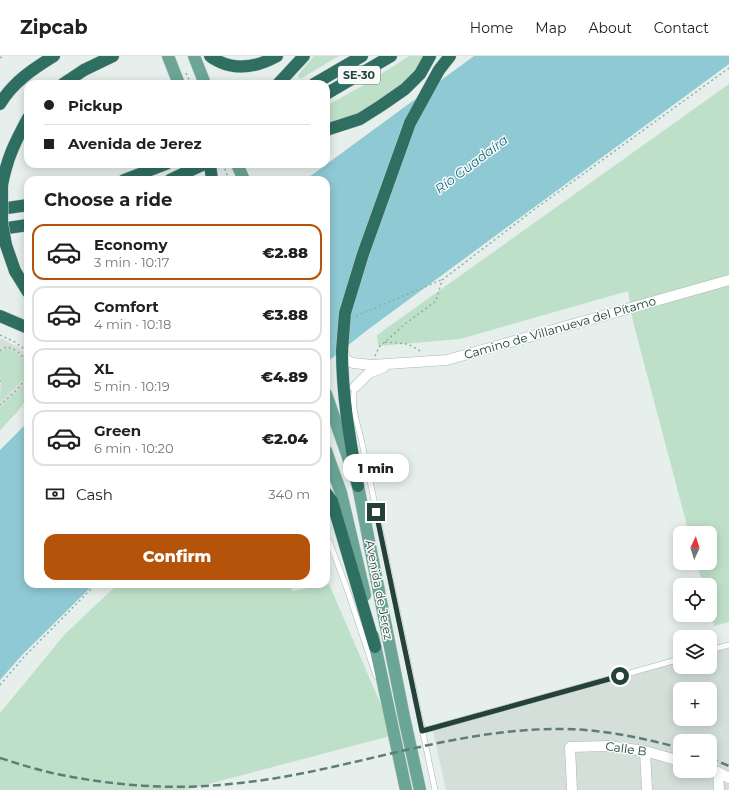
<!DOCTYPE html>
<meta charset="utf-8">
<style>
body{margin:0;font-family:Montserrat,sans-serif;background:#f6f6f6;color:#202124;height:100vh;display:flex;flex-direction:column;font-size:15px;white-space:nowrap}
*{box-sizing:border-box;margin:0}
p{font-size:13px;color:#757577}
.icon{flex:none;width:22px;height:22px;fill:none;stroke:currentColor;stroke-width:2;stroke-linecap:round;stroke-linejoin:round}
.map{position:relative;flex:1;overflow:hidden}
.panel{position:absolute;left:24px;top:120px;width:306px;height:412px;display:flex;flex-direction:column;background:#fff;border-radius:12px;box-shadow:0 2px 10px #0003}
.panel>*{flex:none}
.hud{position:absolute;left:24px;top:24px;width:306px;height:88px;border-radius:12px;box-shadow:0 2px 10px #0003;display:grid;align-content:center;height:88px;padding:0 20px;background:#fff}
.needle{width:26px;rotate:4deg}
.fabs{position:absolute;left:673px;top:470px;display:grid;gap:8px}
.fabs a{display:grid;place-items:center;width:44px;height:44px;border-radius:8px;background:#fff;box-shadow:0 2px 10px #0003;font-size:20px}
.end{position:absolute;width:18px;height:18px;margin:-9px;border:5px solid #24423a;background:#fff;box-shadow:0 0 0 2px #fff}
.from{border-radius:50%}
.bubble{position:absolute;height:28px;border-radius:12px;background:#fff;box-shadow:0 2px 10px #0003;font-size:13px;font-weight:800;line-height:28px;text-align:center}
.hud b{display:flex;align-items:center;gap:14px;height:38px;font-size:15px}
.hud b+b{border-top:1px solid #e0e0e0}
.hud i{width:10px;height:10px;background:#202124}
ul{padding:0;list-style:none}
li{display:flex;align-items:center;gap:12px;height:56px;margin:0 8px 6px;padding:0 12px;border:2px solid #e0e0e0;border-radius:12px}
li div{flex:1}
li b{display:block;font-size:15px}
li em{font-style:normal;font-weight:800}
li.active{border-color:#b45309}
li>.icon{width:36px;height:36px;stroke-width:1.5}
h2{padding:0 20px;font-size:18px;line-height:48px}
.pay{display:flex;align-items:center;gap:10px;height:44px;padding:0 20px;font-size:15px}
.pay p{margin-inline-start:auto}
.cta{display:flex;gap:8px;margin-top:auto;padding:8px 20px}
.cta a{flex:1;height:46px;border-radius:12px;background:#b45309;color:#fff;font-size:16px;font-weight:800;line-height:46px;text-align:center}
header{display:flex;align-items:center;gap:24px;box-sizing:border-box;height:56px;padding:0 20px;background:#fff;border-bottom:1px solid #e0e0e0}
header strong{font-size:19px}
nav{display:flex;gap:22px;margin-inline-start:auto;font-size:14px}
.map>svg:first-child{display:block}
</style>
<header>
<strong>Zipcab</strong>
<nav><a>Home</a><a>Map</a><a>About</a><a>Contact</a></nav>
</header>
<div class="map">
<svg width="729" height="734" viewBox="0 0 729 734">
<rect width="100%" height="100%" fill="#e6efeb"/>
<path fill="#d4dfda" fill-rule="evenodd" d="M0,282L18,291L28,302V341L18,355L0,374Z
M729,587V734H446L432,671L680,601V611H710V593ZM680,633H710V663H680ZM680,685H710V715H680Z"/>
<path fill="#bfe0c8" d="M314,0H339L300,23L298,19Z
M409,0H425L418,14L405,28L359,57L326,69V50L364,29Z
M729,28V566L714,570L710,555V529H703L697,507H710V477H689L633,266L628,235L460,283L378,290L377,279Z
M6,292C20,296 29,308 23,323L0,346L2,326L0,319V297Z
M28,320V341L18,355L0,374V352L25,328Z
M118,528H290L292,535L329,528L394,679L186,734H0V657L65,578Z"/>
<path fill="#8ec9d4" d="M474,0H729V8L366,275L326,307V124H305Z
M28,366V528H94L22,599L0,624V394Z"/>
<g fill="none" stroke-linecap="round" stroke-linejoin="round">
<g stroke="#a8b8b2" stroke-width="6">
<path id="service" d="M355,331C350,350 358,368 362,387L435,734
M326,483L329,485L346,530L376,620
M710,594L729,589
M422,675L680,603"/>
</g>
<g stroke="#a8b8b2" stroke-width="11">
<path id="minor" d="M342,294L346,304L353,307L372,309L447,304L729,224
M355,331L369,317L384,311
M645,695L647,734
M710,714L718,716L729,722
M718,716L719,734
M572,734L570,691L608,690L645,695L680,705"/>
</g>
<g stroke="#c2cac8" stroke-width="13">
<path id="primary" d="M168,0L179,28
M194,0L205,28
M237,108L244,124
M326,338L358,430L404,661L420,734
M326,395L341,437L365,539
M373,580L406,734"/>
</g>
<g stroke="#c2cac8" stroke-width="13">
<path id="motorway" d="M210,0C213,3 216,4 220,6C240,15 259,10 277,0
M63,28L84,14L113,0
M278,28L304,0
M314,28L362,0
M326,38L391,0
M0,48C13,26 33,13 54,0
M410,67L439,14L450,0
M326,74L360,63L382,49L405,33L420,18L430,0
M210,108L212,124
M124,124L166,108
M170,124L204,108
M2,129C7,102 15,86 28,62
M0,153L28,149
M0,173L28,169
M15,215L28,236
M0,260L28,272
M342,294C342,340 350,384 358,430
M326,437L332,445L375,591"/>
</g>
<path stroke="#86b3a5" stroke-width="1.5" stroke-dasharray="2 3" stroke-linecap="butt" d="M0,2L3,0
M186,17L191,28
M223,108L229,124
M356,260L441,224
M0,279L15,286L28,296
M326,284L332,279
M385,286L408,288L422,296
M0,295L6,291C13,292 20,296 24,303C35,323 13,337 0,349
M375,300L379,291L385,286L405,268L436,245L442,224L535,153L729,12
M0,324V329
M24,352L28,348
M0,629L23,602L96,528"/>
<use href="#service" stroke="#fff" stroke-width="5"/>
<use href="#minor" stroke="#fff" stroke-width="10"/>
<use href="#primary" stroke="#6aa596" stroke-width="12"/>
<use href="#motorway" stroke="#2f6f62" stroke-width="12"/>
<path stroke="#5f7d75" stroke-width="2.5" stroke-dasharray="8 4" stroke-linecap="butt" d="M0,702C22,709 44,716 67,720C124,731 182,734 240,727C345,716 447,674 554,673C596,672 640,681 680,692
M710,702L729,710"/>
<g stroke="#c2cac8" stroke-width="13" stroke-linecap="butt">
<path id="motorway-bridge" d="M2,129V167L6,189L15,215
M342,294L345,257L363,198L410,67"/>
</g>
<use href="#motorway-bridge" stroke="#2f6f62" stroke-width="12"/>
</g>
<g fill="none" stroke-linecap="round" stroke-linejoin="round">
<path stroke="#24423a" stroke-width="5" d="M376,456L422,675L620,620"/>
</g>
<g text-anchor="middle" stroke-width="3" stroke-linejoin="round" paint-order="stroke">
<rect fill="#f7fbf9" stroke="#637a73" stroke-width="1" x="338" y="10" width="42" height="18" rx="3"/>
<g font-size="11" font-weight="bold" fill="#24423a">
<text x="359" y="23">SE-30</text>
</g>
<g font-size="12" fill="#24423a" stroke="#f7fbf9">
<text transform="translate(560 272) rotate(-16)" y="4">Camino de Villanueva del Pítamo</text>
<text transform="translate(379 534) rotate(79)" y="4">Avenida de Jerez</text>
<text transform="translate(626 693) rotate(8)" y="4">Calle B</text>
</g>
<g font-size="13" font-style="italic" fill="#1c6f80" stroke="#f7fbf9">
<text transform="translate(471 108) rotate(-37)" y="5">Río Guadaíra</text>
</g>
</g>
</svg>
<div class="fabs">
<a><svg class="needle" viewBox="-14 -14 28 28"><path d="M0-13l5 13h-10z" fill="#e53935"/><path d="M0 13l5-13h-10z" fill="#757577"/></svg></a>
<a><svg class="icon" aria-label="locate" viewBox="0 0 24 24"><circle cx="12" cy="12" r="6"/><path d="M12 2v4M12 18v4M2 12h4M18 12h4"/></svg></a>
<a><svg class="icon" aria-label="layers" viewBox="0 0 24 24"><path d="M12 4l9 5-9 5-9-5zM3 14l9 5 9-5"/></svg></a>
<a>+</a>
<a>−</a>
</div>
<i class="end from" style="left:620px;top:620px"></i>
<i class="end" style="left:376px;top:456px"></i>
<div class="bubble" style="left:343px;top:398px;width:66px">1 min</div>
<div class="hud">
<b><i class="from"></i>Pickup</b>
<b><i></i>Avenida de Jerez</b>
</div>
<section class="panel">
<h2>Choose a ride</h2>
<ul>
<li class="active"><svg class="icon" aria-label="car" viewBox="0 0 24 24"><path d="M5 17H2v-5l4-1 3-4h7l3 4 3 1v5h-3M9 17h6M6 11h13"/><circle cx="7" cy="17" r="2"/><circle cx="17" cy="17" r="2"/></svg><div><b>Economy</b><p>3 min · 10:17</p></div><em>€2.88</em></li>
<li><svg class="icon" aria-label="car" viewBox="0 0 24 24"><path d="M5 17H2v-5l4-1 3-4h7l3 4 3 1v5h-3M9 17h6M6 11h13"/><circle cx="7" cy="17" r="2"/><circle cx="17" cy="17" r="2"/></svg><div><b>Comfort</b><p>4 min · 10:18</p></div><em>€3.88</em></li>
<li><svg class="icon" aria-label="car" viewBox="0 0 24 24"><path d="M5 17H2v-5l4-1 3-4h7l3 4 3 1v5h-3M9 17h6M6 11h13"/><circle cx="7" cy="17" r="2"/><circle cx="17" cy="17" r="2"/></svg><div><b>XL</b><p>5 min · 10:19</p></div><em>€4.89</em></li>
<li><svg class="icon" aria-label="car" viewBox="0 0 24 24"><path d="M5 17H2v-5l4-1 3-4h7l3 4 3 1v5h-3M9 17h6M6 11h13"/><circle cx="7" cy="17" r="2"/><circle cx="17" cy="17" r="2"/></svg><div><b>Green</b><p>6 min · 10:20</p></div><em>€2.04</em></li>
</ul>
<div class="pay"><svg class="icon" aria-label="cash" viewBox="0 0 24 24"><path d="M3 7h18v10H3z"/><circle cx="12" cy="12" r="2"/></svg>Cash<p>340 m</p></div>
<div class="cta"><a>Confirm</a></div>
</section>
</div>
